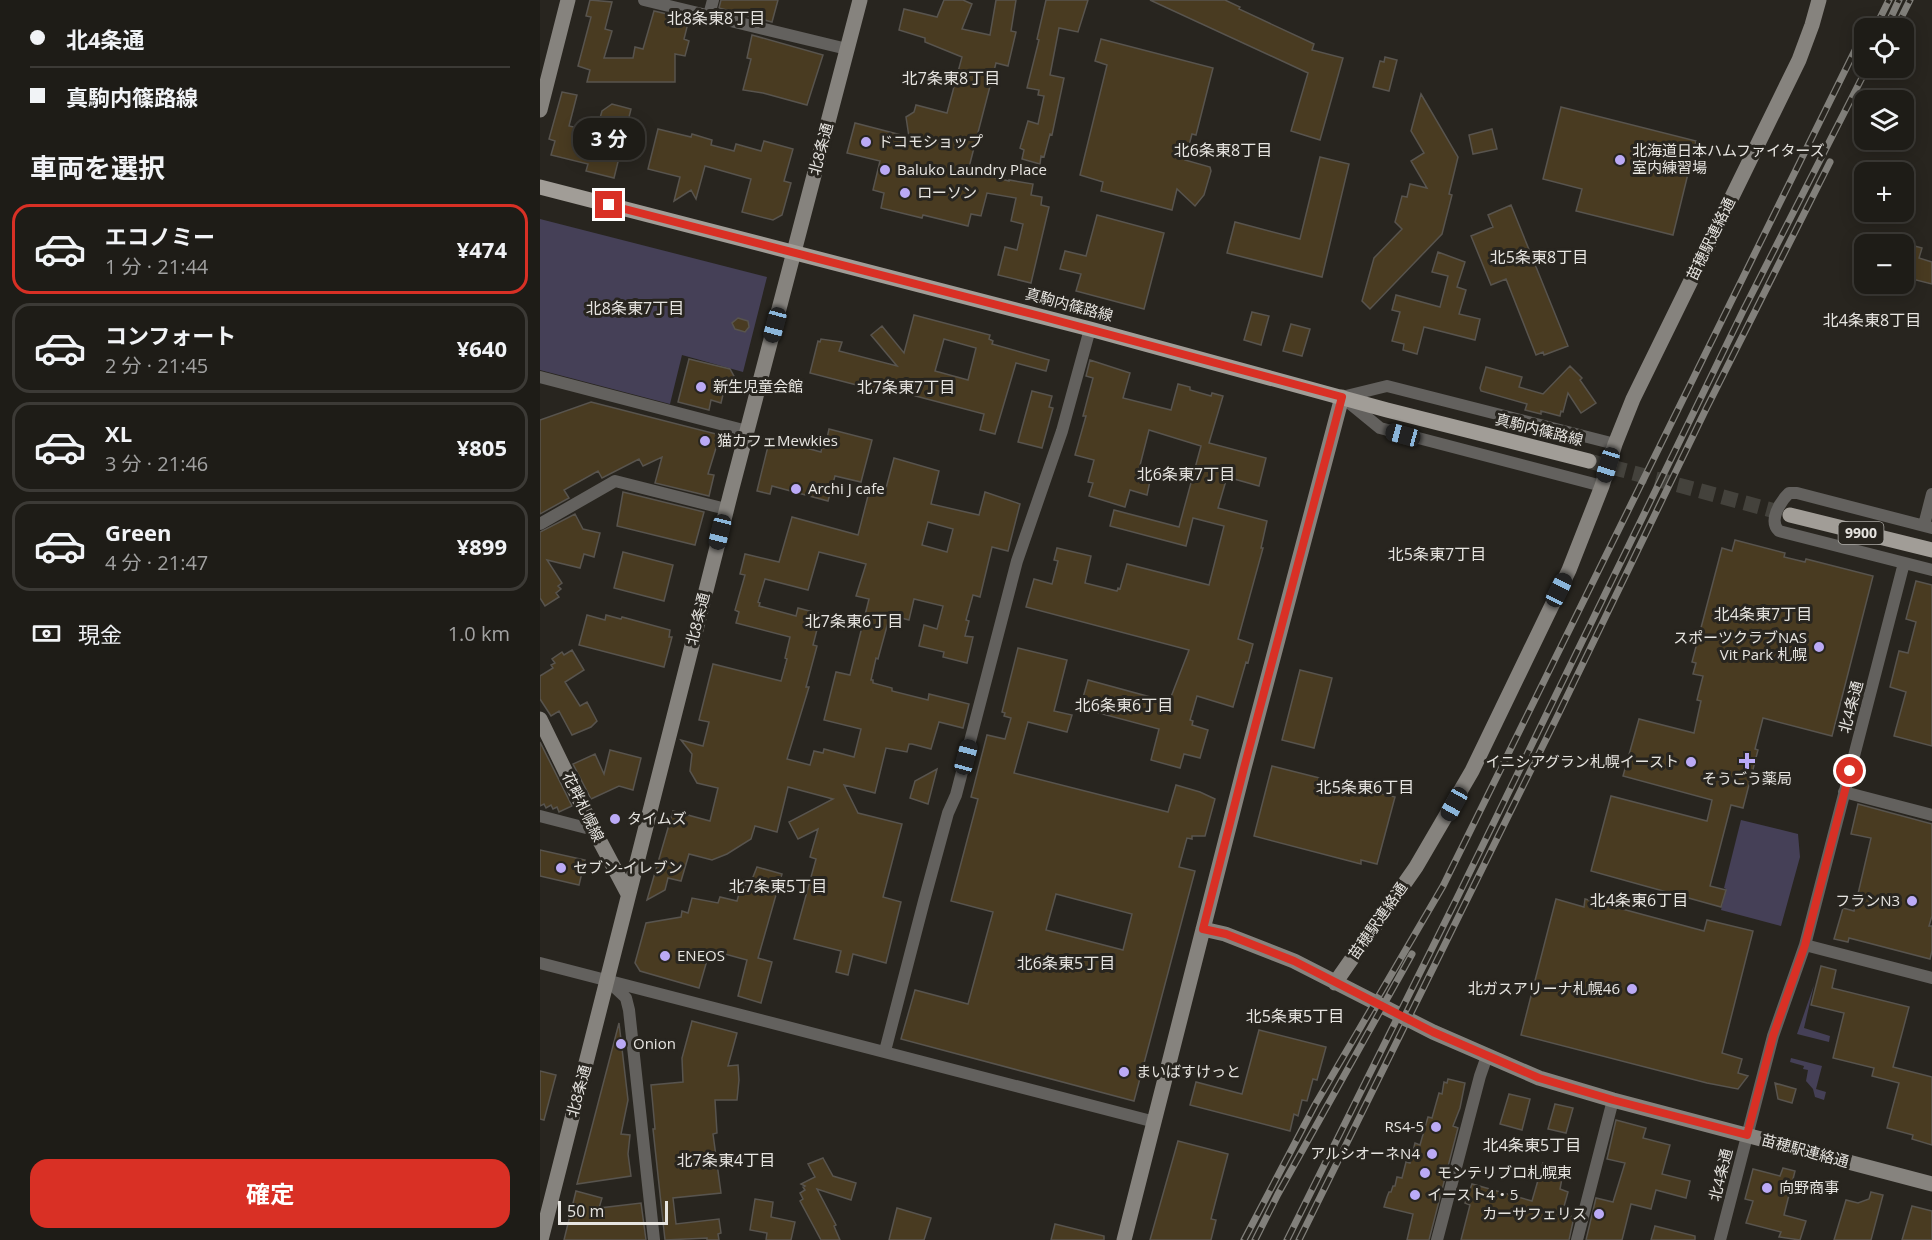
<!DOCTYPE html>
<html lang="ja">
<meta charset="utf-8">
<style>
body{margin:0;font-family:"Open Sans","Noto Sans JP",sans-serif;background:#2b2924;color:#f1f3f6;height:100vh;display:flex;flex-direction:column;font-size:22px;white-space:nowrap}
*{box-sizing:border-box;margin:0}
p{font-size:20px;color:#a1a1a1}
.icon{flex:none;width:33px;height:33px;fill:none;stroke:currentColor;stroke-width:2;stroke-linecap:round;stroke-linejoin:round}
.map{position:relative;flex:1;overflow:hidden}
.side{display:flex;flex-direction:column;background:#1e1c17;width:540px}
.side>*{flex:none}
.top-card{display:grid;align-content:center;height:132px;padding:0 30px;background:#1e1c17}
.tools{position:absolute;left:1314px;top:18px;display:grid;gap:12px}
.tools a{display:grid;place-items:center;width:60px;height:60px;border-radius:12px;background:#1e1c17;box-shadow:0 3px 15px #0003,0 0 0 2px #3c3a36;font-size:30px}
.scale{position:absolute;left:18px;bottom:15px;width:110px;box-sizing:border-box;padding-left:6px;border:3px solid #e6e4e0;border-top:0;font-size:16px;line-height:21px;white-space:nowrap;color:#e6e4e0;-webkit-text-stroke:4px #28251f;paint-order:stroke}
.end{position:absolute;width:27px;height:27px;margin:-14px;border:8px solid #d93025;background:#fff;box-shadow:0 0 0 3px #fff}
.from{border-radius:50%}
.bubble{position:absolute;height:42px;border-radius:18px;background:#1e1c17;box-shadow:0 3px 15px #0003,0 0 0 2px #3c3a36;font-size:20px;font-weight:700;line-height:42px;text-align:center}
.car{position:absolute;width:18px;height:36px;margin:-18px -9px;border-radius:8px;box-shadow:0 0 4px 2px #0007;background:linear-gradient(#222 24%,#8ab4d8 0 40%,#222 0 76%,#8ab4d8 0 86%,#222 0)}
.top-card b{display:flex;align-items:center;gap:21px;height:57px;font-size:22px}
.top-card b+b{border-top:2px solid #3c3a36}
.top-card i{width:15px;height:15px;background:#f1f3f6}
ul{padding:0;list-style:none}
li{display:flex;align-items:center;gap:18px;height:90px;margin:0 12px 9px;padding:0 18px;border:3px solid #3c3a36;border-radius:18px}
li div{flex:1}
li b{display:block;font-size:22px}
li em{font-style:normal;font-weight:700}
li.active{border-color:#d93025}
li>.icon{width:54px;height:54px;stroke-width:1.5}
h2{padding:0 30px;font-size:27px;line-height:72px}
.pay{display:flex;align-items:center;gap:15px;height:66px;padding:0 30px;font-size:22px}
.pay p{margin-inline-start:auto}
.button{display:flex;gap:12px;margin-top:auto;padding:12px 30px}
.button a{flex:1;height:69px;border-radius:18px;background:#d93025;color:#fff;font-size:24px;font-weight:700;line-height:69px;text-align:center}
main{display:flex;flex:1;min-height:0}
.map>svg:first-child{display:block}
</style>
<main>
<section class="side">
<div class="top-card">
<b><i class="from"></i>北4条通</b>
<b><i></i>真駒内篠路線</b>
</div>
<h2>車両を選択</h2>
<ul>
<li class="active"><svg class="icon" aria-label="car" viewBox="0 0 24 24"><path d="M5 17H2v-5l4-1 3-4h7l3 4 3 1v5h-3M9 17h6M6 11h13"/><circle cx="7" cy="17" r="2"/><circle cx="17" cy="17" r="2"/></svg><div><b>エコノミー</b><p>1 分 · 21:44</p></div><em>¥474</em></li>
<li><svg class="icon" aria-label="car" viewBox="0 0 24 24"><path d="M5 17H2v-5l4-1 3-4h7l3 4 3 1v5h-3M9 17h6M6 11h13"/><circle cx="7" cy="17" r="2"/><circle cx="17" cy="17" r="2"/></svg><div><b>コンフォート</b><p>2 分 · 21:45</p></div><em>¥640</em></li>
<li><svg class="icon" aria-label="car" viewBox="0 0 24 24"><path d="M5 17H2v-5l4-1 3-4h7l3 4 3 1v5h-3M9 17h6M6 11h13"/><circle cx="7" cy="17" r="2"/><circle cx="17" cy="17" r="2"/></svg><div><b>XL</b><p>3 分 · 21:46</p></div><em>¥805</em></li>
<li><svg class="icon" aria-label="car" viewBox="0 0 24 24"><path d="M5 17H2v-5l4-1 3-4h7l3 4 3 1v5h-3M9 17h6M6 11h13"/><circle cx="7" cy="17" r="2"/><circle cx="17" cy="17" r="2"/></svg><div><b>Green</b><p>4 分 · 21:47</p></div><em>¥899</em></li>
</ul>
<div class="pay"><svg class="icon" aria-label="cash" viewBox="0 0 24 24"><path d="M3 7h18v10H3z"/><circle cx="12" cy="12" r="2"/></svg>現金<p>1.0 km</p></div>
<div class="button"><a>確定</a></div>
</section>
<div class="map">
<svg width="1392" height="1240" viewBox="0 0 1392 1240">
<rect width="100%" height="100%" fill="#28251f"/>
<path fill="#454057" d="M0,219L227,277L203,372L142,355L130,404L0,370Z
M1201,820L1258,834L1260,857L1241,926L1181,910L1186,889L1184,888Z
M1274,985L1264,1028L1290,1036L1289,1042L1257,1034Z
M1251,1058L1282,1066L1276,1089L1286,1092L1284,1100L1275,1097L1273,1089L1266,1081L1268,1070L1263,1069L1264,1066L1250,1062Z"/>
<path fill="#493b21" stroke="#58544e" stroke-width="1.5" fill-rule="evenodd" d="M50,0L72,2L65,29L72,31L64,58H93L95,47L103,49L114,11L149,19L144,39L149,41L145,56L135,54V82H47L50,70L38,66L51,17L46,16Z
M181,0H238L232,22L179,8Z
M404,0H423L432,4L422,29L450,35L456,0H476L471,31L476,32L468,66L456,63L428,171L469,181V180L493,184L491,195L502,197L501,205L509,207L491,283L458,275L465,247L477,250L483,224L471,221L476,198L447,193L441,216L431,214L428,226L383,215L382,218L341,208L344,193L333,190L340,161L307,153L315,123L369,137L366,117L374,112L376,105L407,113L422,57L385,42V38L359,30L364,9L397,17Z
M506,0H548L538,32L519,28L510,75L524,78L512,135L510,134L504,157L501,156L500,164L482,159L484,150L480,148L488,121L498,124L504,96L498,95L499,90L487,88L499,40L497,39Z
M610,0H685L700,7L699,9L774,44L772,50L803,58L780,140L751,131L768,73Z
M212,35L283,55L267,105L223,93L203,90L211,59L207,58Z
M561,39L673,68L656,135L652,134L645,160L670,167L671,171L664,195L655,206L637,189L632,210L561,191L563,182L540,175L567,65L555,61Z
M845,57L857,60L849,91L833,87L840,61L844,62Z
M22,92L37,95L29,126L56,132L62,111L72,104L91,109L74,178L46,171L48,164L11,155L15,141L9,139Z
M881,94L918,157L909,194L912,195L902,234L830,309L822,301L834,258L862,229L855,222L862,196L867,197L870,184L887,188L871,161L884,153L871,131Z
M1021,107L1156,141L1133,235L1036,211L1042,189L1003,179Z
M118,129L151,137L152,134L172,140L171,145L194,151L196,144L221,151L224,141L253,149L244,181L251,183L242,215L233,220L202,212L211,179L165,166L156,199L151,190L134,201L140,177L108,169Z
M952,129L957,149L933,154L929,135Z
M780,157L809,164L782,277L687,253L695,222L760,239Z
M971,205L1028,346L1004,355L1003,352L996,355L966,279L951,285L931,236L953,227L948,215Z
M557,215L624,233L604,309L536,291L541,274L520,269L525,251L546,256Z
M1364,243L1382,248L1379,258L1392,262V284L1364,277Z
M898,252L925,262L917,287L926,290L919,314L940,319L935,340L884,327L877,354L863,350L864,344L852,341L860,312L852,310L856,295L900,307L908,276L892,272Z
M712,312L729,316L721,345L704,340Z
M374,315L450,335L449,339L453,341L452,344L509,360L506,371L476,363L455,434L440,430L444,414L349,389L348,393L270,373L278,341L280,342L281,339L302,342L299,351L357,366L331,335L342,326L364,353ZM404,339L436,348L428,380L395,371Z
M198,318L208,321L209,327L205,332L195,329L192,323Z
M751,324L770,329L762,356L743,351Z
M149,359L190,369L195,378L186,382L181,403L171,400L169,410L138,402Z
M550,360L590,373L583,398L631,410L638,384L650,387V390L671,396L672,393L683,396L669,443L726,458L719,486L687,477L678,508L727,521L721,548H723L698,639L713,644L708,663L706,662L693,707L657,696L650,720L653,721L652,725L668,730L660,758L644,754L640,768L611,760L619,729L540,708L548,680L629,702L649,650L486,607L494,579L512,584L518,561L514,560L517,548L551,556L545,583L577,591L578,588L580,589L587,564L669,585L684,526L653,518L646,546L570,526L574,510L639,527L661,446L609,430L597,477L610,481L607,495L590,490L585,507L549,496L553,483L548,482L554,460L535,455L546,416H543L553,378L546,376Z
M1030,366L1042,378L1040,380L1056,403L1041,413L1028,393L1023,412L1021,411L1020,416L1001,411V414L985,410L987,404L941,391L940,388L946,367L982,377L979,387L1003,394Z
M492,391L512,396L509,407L513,408L502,448L478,442Z
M51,402L180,435L168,474L174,475L169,496L115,483L122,457L103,466L99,459L62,478L58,471L24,490L29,498L0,514V420Z
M289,429L332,440L321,482L295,476L288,501L232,486L230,494L217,491L230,438L281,452L282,447L285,448Z
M354,458L399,471L391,504L439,515L445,492L480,504L468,551L452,547L440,597L433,595L426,620L429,621L425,636L433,637L427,663L403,657L404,652L379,646L384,625L397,629L403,606L374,599L369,620L350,615L338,659L336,658L331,680H333V683L352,688V691L388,700L389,694L429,704L423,728L399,722L391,749L372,744H369L367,752L346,748L335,793L304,785L318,813L362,824L343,897L361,902L346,963L313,954L308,975L296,972L301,951L254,939L276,859L270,857L278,829L258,839L249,822L293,799L248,787L237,832L215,826L211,839L187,854L172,860L149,854L141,881L128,878L125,890L107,900L133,811L170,821L178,788L157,783L150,771L152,754L141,740L163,746L169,722L159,720L173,664L241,681L247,659L245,658L250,637L196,623L199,612L195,610L205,575L200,574L205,554L239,562L252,517L318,535L330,488L345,492ZM388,522L413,529L407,552L382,545ZM279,552L326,564L316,596L329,599L310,675L296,672L284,720L321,729L314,757L284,749L283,753L274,751L270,765L247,759L269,687H266L277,646L273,645L281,614L258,608L256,616L219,606L220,603L218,602L225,579L268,590Z
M83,492L164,512L155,545L77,526Z
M35,514L43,529L60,533L54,557L44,554L40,568L7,560L22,583L18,586L21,589L16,593L19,597L5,606L0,598V532Z
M1195,540L1245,553L1244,557L1265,562L1266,559L1333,576L1292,736L1223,718L1215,749L1218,750L1203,808L1191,805L1170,886L1186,890L1181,907L1051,871L1071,796L1167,821L1172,800L1083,776L1099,719L1154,733L1161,701L1157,700L1163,676L1153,674L1156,663L1152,662L1182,548L1192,551Z
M83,552L133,565L124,601L74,588Z
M1376,581L1392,585V746L1354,736L1366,692L1350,687L1359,651L1368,653L1376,622L1366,619Z
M47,615L65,620L66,615L81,619L82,617L130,630L129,637H132L124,667L39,645Z
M478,648L527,660L514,711L532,715L527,732L488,722L474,773L628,812L636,785L660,792L675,799L665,836H652V839L647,838L639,867L655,871L594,1101L361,1039L375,990L428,1004L453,912L411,901L438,799L431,797L447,735L465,739L471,718L464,716L465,713L462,712ZM516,894L592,914L583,950L506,930Z
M32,650L44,670L25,682L40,706L47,702L57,721L51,727L32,735L19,711L11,716L0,699V676L13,668L11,665L15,663L12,659L22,652L24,655Z
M760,670L792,678L774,748L742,740Z
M0,742L32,806L19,812L17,807L13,809L11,805L6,808L4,804L0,806Z
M70,750L101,758L93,790L79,786L51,799L33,764L55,754L64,774Z
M732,766L855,797L837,864L821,860V864L714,836Z
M397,769L388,804L370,798L375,781Z
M1318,804L1392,824V916L1389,926H1392V951L1390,959L1309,938L1308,942L1294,939L1303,908L1314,911L1331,838L1311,834Z
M0,850L45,860L39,885L0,876Z
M217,867L242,874L218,958L232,962L221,1003L198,996L207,960L170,950L159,988L100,971L95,963L106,923L141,917L142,911L148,913L152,898L178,903L180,897L197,901L201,887L203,885L209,887Z
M1016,899L1044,907L1045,899L1164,931L1167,920L1213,931L1182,1053L1202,1059L1198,1073L1208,1076L1198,1089L1167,1083L981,1035Z
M1281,966L1296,970L1292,988L1369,1007L1353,1067L1392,1077V1145L1372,1139L1373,1135L1347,1128L1359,1083L1332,1076L1334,1068L1293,1058L1304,1013L1271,1005Z
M152,1021L197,1033L188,1066L198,1065L199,1080L197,1100H175L177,1133L173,1134L181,1193L133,1198L136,1224L179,1219L181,1233L178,1234L179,1240H167V1238L125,1240L113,1129H115L111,1085L143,1082L142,1058Z
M79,1023L88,1100L81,1134L90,1135L88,1154L91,1176L37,1184Z
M719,1030L786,1047L777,1080L773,1079L767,1101L762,1100L758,1116L754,1114L750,1131L650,1105L656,1082L702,1094Z
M0,1071L16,1075L4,1120L0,1119Z
M908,1079L925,1083L920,1108L913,1126L918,1128L889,1240H867L873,1214L844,1207L847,1197L849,1192H851L853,1186H855L857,1177L862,1178L866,1162L870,1163L875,1143L880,1145L888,1117L892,1118L899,1093L902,1094L904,1082L907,1083Z
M1235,1083L1256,1089L1252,1103L1238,1099Z
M969,1094L990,1099L982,1130L960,1124Z
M1015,1104L1033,1108L1026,1133L1008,1129Z
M1076,1120L1106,1128L1103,1138L1130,1145L1122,1174L1150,1181L1146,1198L1116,1190L1111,1209L1091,1204L1082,1240H1046L1056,1198L1073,1202L1085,1163L1067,1159Z
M638,1141L688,1154L671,1219L676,1220L671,1240H610Z
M283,1158L293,1176L316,1183L311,1200L277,1189L296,1225L294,1226L300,1240H281L260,1201L263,1199L260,1193L265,1190L263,1187L265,1186L261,1184L275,1177L268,1164Z
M1003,1163L1024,1168L1020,1189L1028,1192L1022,1214L1034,1217L1029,1240H921L930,1205L925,1203L932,1184L992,1201Z
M1243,1168L1255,1171L1244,1215L1266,1221L1260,1240L1239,1237L1241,1232L1206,1223L1213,1201L1205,1199L1213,1169L1240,1176Z
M36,1191L62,1198L59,1208L101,1203L106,1240H24Z
M1331,1192L1343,1195L1331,1240H1294L1306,1200L1318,1203L1329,1199Z
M215,1199L233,1202L231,1217L255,1222L251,1240H226L227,1233L210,1230Z
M1372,1206L1392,1211V1240H1362Z
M357,1208L391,1218L384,1240H349Z
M515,1224L564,1236V1240H511Z
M1115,1226L1155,1236V1240H1111Z"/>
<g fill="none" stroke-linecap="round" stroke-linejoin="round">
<path stroke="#44423c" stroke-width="15" stroke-dasharray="15 8" stroke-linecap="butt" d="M1049,461L1250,515"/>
<path stroke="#63615e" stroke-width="12" d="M104,0L307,49
M169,15L173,0
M0,377L207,431
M802,397L847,386L1075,444
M807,401L840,428L1062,486
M0,524L75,481L186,509
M1384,525L1392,494
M1392,528L1257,493H1249C1240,502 1228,521 1239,531L1392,570
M1304,792L1392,815
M0,816L54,830
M1265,945L1392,978
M0,963L615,1122
M68,981L86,998L89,1010L114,1240
M345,1051L384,901L408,813L416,795L477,561L522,431L550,329
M897,1240L940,1076L947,1056
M1037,1240L1073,1100
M1180,1240L1233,1036L1265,945L1364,563"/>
<path stroke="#86837e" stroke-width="15" d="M0,110L28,0
M0,719L54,830L88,894
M663,929L685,934L754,961L893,1032L999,1078L1073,1100L1392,1184
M795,983L876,867L932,771L1029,570L1062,486L1075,444L1093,399L1259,60L1272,25L1279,0
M1,1240L191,492L320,0
M584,1240L704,768L802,397"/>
<path stroke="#a19d97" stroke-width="15" d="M0,187L550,329L847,410L1049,461
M1250,515L1392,550"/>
<g stroke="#82807b" stroke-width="7">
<path id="rail" d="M1335,28L1349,0
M1346,28L1359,0
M1356,28L1370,0
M704,1240L775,1105L903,886L1324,32
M715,1240L738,1194L872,954
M747,1240L918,896L1204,309L1327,68
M759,1240L1018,715L1166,409L1290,162"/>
</g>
<use href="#rail" stroke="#28251f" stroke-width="4.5" stroke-dasharray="14" stroke-linecap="butt"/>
</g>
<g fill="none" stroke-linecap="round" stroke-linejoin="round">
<path stroke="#d93025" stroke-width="8" d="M69,205L500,316L802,397L704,768L663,929L686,934L754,961L893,1032L999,1078L1073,1100L1207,1135L1233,1036L1265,945L1310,771"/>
</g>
<g fill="#bbaaf6" stroke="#28251f" stroke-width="2">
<circle cx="326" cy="142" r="6"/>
<circle cx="1080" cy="160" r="6"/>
<circle cx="345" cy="170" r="6"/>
<circle cx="365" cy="193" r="6"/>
<circle cx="161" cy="387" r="6"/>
<circle cx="165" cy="441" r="6"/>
<circle cx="256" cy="489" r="6"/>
<circle cx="1279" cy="647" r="6"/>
<path d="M1204 752h6v6h6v6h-6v6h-6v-6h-6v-6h6z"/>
<circle cx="1151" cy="762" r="6"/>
<circle cx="75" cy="819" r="6"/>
<circle cx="21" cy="868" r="6"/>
<circle cx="1372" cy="901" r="6"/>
<circle cx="125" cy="956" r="6"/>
<circle cx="1092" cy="989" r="6"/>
<circle cx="81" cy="1044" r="6"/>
<circle cx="584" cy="1072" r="6"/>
<circle cx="896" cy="1127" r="6"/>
<circle cx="892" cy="1154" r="6"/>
<circle cx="885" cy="1173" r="6"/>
<circle cx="1227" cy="1188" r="6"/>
<circle cx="875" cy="1195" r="6"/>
<circle cx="1059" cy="1214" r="6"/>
</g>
<g text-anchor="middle" stroke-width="6" stroke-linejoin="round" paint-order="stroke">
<rect fill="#28251f" stroke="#adaba6" stroke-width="1.5" x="1298.5" y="522" width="45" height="22" rx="4.5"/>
<g font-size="14" font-weight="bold" fill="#e6e4e0">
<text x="1321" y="538">9900</text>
</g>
<g font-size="15" fill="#e6e4e0" stroke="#28251f" text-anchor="start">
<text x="338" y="147">ドコモショップ</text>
<text x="1092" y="156">北海道日本ハムファイターズ<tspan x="1092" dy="17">室内練習場</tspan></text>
<text x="357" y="175">Baluko Laundry Place</text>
<text x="377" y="198">ローソン</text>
<text x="173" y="392">新生児童会館</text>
<text x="177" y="446">猫カフェMewkies</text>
<text x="268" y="494">Archi J cafe</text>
<text x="1267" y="643" text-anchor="end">スポーツクラブNAS<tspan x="1267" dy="17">Vit Park 札幌</tspan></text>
<text x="1139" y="767" text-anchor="end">イニシアグラン札幌イースト</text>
<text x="1207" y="784" text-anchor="middle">そうごう薬局</text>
<text x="87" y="824">タイムズ</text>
<text x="33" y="873">セブン-イレブン</text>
<text x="1360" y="906" text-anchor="end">フランN3</text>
<text x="137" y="961">ENEOS</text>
<text x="1080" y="994" text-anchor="end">北ガスアリーナ札幌46</text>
<text x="93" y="1049">Onion</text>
<text x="596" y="1077">まいばすけっと</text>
<text x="884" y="1132" text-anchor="end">RS4-5</text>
<text x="880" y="1159" text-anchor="end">アルシオーネN4</text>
<text x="897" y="1178">モンテリブロ札幌東</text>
<text x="1239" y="1193">向野商事</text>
<text x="887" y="1200">イースト4・5</text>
<text x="1047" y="1219" text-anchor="end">カーサフェリス</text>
</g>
<g font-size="15" fill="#e6e4e0" stroke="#28251f">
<text transform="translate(281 149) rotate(-75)" y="5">北8条通</text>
<text transform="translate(1171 239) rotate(-64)" y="5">苗穂駅連絡通</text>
<text transform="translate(529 305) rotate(15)" y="5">真駒内篠路線</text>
<text transform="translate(999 430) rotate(14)" y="5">真駒内篠路線</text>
<text transform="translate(158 619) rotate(-76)" y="5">北8条通</text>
<text transform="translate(1311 707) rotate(-75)" y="5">北4条通</text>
<text transform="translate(43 807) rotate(64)" y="5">花畔札幌線</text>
<text transform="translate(838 921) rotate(-55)" y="5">苗穂駅連絡通</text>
<text transform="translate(39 1091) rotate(-75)" y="5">北8条通</text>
<text transform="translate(1265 1151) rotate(15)" y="5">苗穂駅連絡通</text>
<text transform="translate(1181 1175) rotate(-76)" y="5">北4条通</text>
</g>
<g font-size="16" fill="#e6e4e0" stroke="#28251f">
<text x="176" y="24">北8条東8丁目</text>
<text x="411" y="84">北7条東8丁目</text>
<text x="683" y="156">北6条東8丁目</text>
<text x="999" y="263">北5条東8丁目</text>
<text x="95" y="314">北8条東7丁目</text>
<text x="1332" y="326">北4条東8丁目</text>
<text x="366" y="393">北7条東7丁目</text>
<text x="646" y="480">北6条東7丁目</text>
<text x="897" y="560">北5条東7丁目</text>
<text x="1223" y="620">北4条東7丁目</text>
<text x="314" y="627">北7条東6丁目</text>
<text x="584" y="711">北6条東6丁目</text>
<text x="825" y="793">北5条東6丁目</text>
<text x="238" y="892">北7条東5丁目</text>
<text x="1099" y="906">北4条東6丁目</text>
<text x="526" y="969">北6条東5丁目</text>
<text x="755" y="1022">北5条東5丁目</text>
<text x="992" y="1151">北4条東5丁目</text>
<text x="186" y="1166">北7条東4丁目</text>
</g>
</g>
</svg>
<div class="tools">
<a><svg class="icon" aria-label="locate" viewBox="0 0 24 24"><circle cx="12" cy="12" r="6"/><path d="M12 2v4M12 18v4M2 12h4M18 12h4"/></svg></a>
<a><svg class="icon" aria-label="layers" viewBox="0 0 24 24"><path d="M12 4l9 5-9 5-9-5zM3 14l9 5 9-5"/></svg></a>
<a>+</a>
<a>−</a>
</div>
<div class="scale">50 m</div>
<i class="end from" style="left:1310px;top:771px"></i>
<i class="end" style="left:69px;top:205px"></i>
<div class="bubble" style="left:33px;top:118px;width:72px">3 分</div>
<i class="car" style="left:235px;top:325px;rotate:195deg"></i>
<i class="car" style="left:863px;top:435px;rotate:285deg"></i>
<i class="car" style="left:1068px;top:465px;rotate:197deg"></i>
<i class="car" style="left:180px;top:532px;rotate:194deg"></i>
<i class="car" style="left:1019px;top:590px;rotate:26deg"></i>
<i class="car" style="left:426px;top:757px;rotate:15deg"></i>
<i class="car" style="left:914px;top:804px;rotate:209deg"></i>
</div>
</main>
